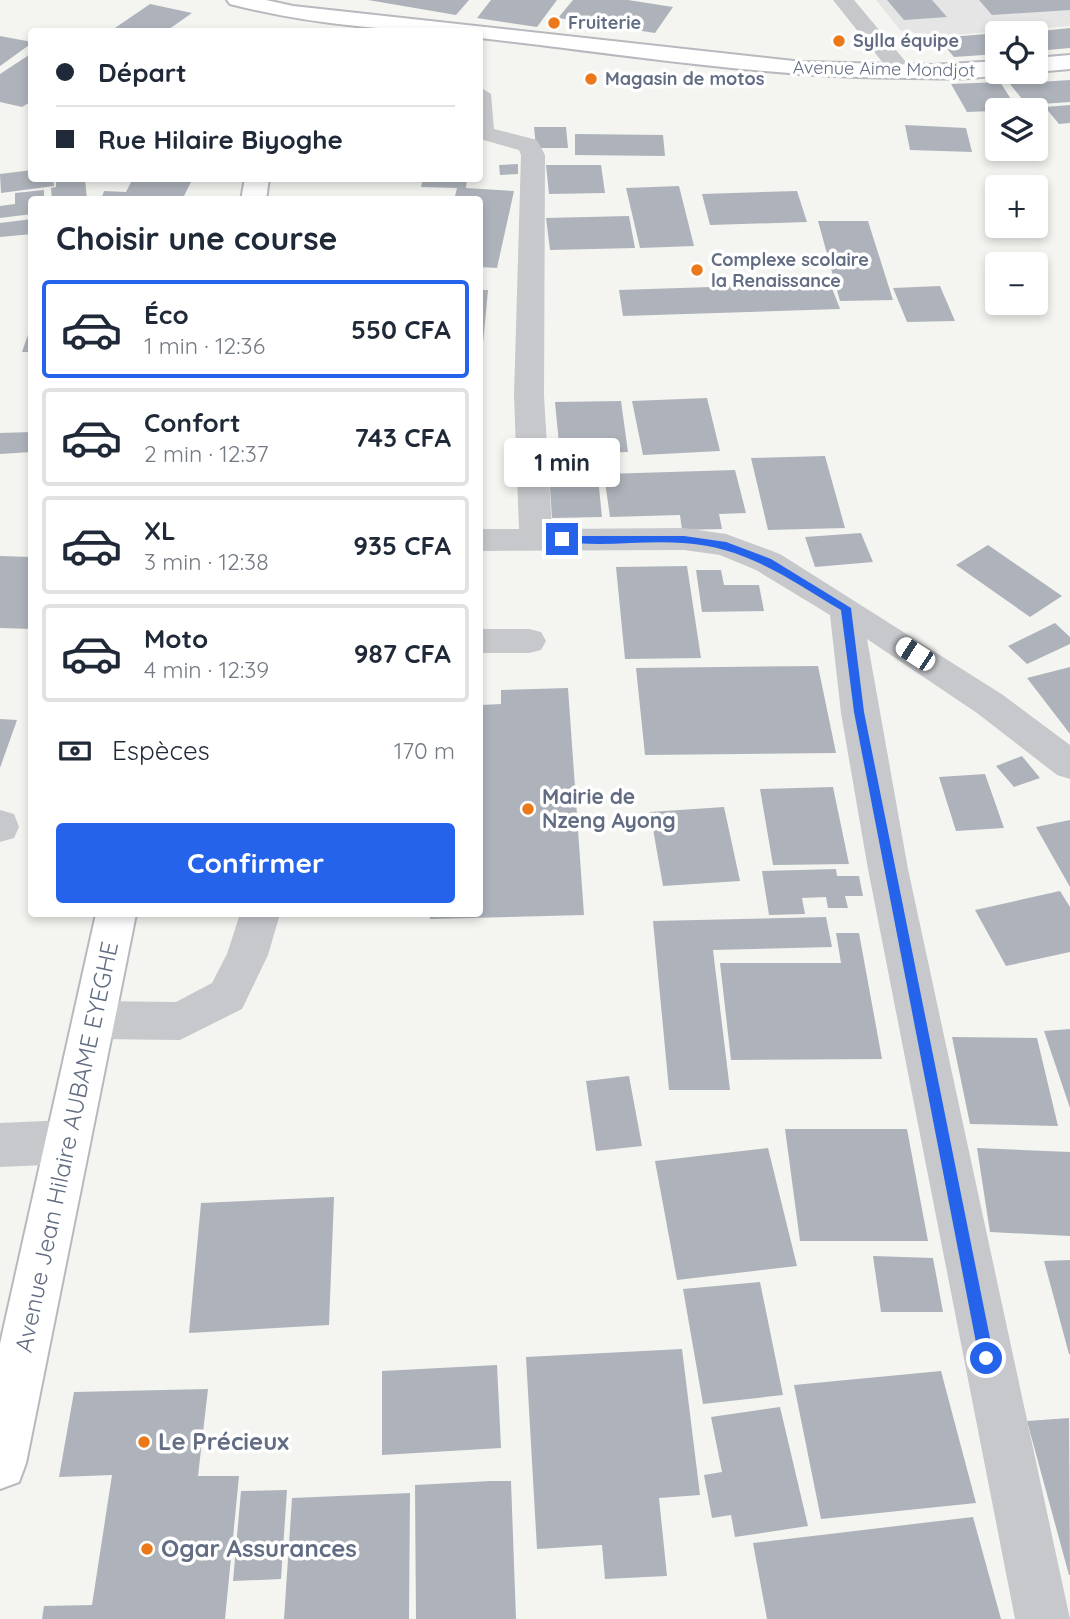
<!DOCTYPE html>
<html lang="fr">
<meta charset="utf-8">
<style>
body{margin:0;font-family:Quicksand,sans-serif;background:#f2f2f3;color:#1f2937;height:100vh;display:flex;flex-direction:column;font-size:26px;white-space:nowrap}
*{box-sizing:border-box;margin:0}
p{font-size:23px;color:#747a83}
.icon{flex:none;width:38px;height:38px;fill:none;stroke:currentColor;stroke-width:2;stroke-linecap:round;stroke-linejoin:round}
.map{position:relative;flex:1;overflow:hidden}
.side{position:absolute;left:28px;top:196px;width:455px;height:721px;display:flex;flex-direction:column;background:#fff;border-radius:7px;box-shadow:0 4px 10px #0003}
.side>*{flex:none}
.banner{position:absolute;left:28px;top:28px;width:455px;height:154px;border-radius:7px;box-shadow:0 4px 10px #0003;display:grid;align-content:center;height:154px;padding:0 28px;background:#fff}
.controls{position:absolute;left:985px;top:21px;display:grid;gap:14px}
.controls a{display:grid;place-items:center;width:63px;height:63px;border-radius:7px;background:#fff;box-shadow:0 4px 10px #0003;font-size:35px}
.end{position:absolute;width:32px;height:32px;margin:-16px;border:9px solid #2563eb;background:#fff;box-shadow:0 0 0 4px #fff}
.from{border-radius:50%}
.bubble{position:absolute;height:49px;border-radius:7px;background:#fff;box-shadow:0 4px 10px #0003;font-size:23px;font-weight:700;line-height:49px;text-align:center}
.car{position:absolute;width:21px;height:42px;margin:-21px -10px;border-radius:9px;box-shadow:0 0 5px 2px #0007;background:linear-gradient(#fff 24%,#345 0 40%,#fff 0 76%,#345 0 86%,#fff 0)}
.banner b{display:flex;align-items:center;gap:24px;height:66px;font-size:26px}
.banner b+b{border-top:2px solid #e0e1e3}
.banner i{width:18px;height:18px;background:#1f2937}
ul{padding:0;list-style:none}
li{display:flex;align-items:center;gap:21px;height:98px;margin:0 14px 10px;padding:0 14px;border:4px solid #e0e1e3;border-radius:7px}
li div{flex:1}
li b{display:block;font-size:26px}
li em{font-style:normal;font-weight:700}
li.current{border-color:#2563eb}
li>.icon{width:63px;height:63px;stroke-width:1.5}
h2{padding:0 28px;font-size:32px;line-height:84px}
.pay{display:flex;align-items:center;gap:18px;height:77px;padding:0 28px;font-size:26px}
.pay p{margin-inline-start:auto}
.button{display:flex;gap:14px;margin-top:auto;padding:14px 28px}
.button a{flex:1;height:80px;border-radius:7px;background:#2563eb;color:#fff;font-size:28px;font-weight:700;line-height:80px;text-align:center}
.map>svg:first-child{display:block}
</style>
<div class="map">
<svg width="1070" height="1619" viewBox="0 0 1070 1619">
<rect width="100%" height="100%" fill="#f4f5f0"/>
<path fill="#e4e5e4" d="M876,0H1070V26L940,36L901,31Z"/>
<path fill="#aeb3bb" d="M368,0H469L456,15Z
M491,0H557L537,27L477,18Z
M573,0H628L673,7L655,33L558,18Z
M887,0H932L947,17L904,20Z
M979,0H1070V10L992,15Z
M150,4L192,13L165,32H109Z
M1070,28V48L1036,51V33H1021Z
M998,33V54L954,57L938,38Z
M0,36L32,42V43L0,66Z
M32,53V101L22,107L0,102V74Z
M1070,80V102L1027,105L1010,84Z
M1000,82L1018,110L967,112L951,84Z
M1070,105V123L1059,124L1045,107Z
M905,125L966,128L972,152L910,150Z
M534,127H566L568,148H536Z
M575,134L663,135L665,156L575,155Z
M518,164V174L500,175L499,165Z
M546,165H601L605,193L549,194Z
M32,170V178H53L54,186L1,193L0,174Z
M85,178L87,200H52L51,188L56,187V182Z
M133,178H193L182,200H101L104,191L126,192Z
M423,178H467L466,188L514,191L497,268L480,267V200H454L457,188L421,187Z
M679,186L694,246L640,248L626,188Z
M44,190V200H32V214L0,218V206L15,204V193Z
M797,191L807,222L710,225L702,194Z
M629,216L635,248L550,250L546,218Z
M32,219V234L0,237V223Z
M818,221H868L893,300L840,301Z
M830,283L840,309L623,316L619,290Z
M940,286L955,321L907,322L893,288Z
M480,290H488L481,365L480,364Z
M31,326L32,352H22Z
M707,398L720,451L643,455L632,401Z
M621,401L628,452L560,454L555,402Z
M32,432V452L0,454V433Z
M825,456L845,528L768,530L751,458Z
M548,458H596L602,517L552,518Z
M735,470L746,513L719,514L722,529L682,530L680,515L610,517L604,474Z
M861,533L873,562L815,567L805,537Z
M988,545L1062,596L1030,617L956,565Z
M0,556L32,557V629L0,628Z
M687,566L701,658L625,659L616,567Z
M696,570H721L724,585H759L764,611L702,612Z
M1055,623L1070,637V644L1027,664L1008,646Z
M818,666L836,753L645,755L636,668Z
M1070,667V734L1027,678Z
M568,688L584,915L430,919V914H480V705L501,704V690Z
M0,719L17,720L0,768Z
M1022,756L1040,778L1014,787L996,766Z
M985,774L1004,828L956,831L939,777Z
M833,787L849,864L773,865L760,789Z
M724,807L740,881L663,886L650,812Z
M1070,820V887L1036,827Z
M836,869L837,876H859L863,896H845L848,908H828L826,897L802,898L805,914L769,915L762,871Z
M1060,891L1070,907V952L1006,966L975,910Z
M826,917L832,947L713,950L730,1090H669L653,921Z
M836,933H859L882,1059L731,1060L720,963H841Z
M1070,1029V1108L1044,1031Z
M952,1037L1037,1038L1058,1126L970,1124Z
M629,1076L642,1146L596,1151L586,1081Z
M785,1129H907L928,1241H800Z
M768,1148L797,1266L677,1280L655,1161Z
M977,1148L1070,1152V1236L990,1232Z
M334,1197L329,1325L189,1333L201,1203Z
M873,1256L933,1258L943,1312H881Z
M1070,1260V1354H1069L1044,1261Z
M760,1282L783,1395L703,1404L683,1289Z
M682,1349L700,1495L659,1498L667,1576L605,1579L602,1545L537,1549L526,1357Z
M497,1365L501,1448L382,1455V1371Z
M941,1371L976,1503L821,1519L794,1385Z
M208,1389L198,1476H239L225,1619H42L44,1606L92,1605L112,1475L59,1477L74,1392Z
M780,1407L808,1526L735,1537L731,1515L712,1518L704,1475L722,1472L711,1417Z
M1069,1418L1070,1575H1069L1027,1421Z
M491,1481H511L516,1619H416L415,1485Z
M287,1490L281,1579L233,1581L241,1491Z
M410,1493L409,1619H284L292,1498Z
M973,1517L1001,1619H767L753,1543Z"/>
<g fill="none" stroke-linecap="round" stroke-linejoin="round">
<g stroke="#b6b9be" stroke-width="4">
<path id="major" d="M227,0H266L293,6L803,62L933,65L998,61V72H1006C983,81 937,78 911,78C766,78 623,54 480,38V32C396,32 311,25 230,4Z
M1070,55V69L1036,72V58Z
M245,178H269L266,200H241Z
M96,914H136L26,1463L19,1482L0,1489V1344Z"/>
</g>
<path fill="#c6c8cc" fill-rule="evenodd" d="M833,0H854L911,68L914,73L911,78H895Z
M480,87L491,94L494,129L537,140L545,155L544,396L552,529L684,528L726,534L780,554L1003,695L1070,745V779L1057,775L977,713L867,639L908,869L1070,1619H1015L868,869L841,713L830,615L756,570L720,555L684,550L480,551V529H519L514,396L521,155L519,150L480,139Z
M480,629H529L541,632L546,641L541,650L529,653H480Z
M0,810L14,814L19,827L14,838L0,842Z
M240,914H280L268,955L242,1009L180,1040L95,1039L80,1033L73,1020L80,1007L95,1001L176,1002L212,983L227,954Z
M68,1120L84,1127L91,1142L84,1157L68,1164L0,1167V1123Z"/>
<use href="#major" fill="#fff" fill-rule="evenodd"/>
</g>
<path fill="#2563eb" d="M562,536H684L726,542L771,559L851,608L864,712L994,1358L992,1363L986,1365L979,1358L854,712L841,610C791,580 744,546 683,543C642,540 599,548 558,541Z"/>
<g fill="#eb7919" stroke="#fff" stroke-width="2.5">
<circle cx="554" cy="23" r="7"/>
<circle cx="839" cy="41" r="7"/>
<circle cx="591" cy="79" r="7"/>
<circle cx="697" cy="270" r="7"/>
<circle cx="528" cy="809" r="7"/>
<circle cx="144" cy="1442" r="7"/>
<circle cx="147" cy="1549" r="7"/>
</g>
<g text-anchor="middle" stroke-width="7" stroke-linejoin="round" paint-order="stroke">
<g font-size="18" font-weight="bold" fill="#626d83" stroke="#fff" text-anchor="start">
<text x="568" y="29">Fruiterie</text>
<text x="853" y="47">Sylla équipe</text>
<text x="605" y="85">Magasin de motos</text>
<text x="711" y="266">Complexe scolaire<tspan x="711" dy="21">la Renaissance</tspan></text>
</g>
<g font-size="18" fill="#626d83" stroke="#fff">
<text transform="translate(884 69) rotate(1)" y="6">Avenue Aime Mondjot</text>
</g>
<g font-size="21" font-weight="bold" fill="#626d83" stroke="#fff" text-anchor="start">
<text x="542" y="804">Mairie de<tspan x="542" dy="24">Nzeng Ayong</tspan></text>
</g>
<g font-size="24" fill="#626d83" stroke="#fff">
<text transform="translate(67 1147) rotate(-78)" y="8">Avenue Jean Hilaire AUBAME EYEGHE</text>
</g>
<g font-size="24" font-weight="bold" fill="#626d83" stroke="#fff" text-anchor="start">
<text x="158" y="1450">Le Précieux</text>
<text x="161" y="1557">Ogar Assurances</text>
</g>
</g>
</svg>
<div class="controls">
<a><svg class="icon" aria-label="locate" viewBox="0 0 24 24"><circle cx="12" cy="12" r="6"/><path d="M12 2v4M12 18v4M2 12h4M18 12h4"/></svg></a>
<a><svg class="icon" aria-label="layers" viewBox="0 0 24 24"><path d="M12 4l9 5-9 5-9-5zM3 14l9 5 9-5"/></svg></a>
<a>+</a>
<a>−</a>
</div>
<i class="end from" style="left:986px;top:1358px"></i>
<i class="end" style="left:562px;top:539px"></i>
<div class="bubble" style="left:504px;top:438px;width:116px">1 min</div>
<i class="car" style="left:915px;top:654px;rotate:303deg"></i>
<div class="banner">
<b><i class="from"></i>Départ</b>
<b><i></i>Rue Hilaire Biyoghe</b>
</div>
<section class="side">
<h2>Choisir une course</h2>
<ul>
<li class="current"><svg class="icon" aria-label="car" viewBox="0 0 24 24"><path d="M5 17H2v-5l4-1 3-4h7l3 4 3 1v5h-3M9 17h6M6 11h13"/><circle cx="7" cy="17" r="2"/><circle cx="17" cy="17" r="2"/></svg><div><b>Éco</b><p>1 min · 12:36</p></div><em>550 CFA</em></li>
<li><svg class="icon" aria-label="car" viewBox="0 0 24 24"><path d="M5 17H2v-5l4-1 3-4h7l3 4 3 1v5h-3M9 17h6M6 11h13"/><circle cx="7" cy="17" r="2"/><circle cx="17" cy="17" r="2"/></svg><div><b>Confort</b><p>2 min · 12:37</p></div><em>743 CFA</em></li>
<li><svg class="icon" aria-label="car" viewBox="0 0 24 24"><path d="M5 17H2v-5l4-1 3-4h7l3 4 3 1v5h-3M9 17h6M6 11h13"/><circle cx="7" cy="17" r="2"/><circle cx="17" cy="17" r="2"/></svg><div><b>XL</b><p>3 min · 12:38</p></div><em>935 CFA</em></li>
<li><svg class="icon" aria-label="car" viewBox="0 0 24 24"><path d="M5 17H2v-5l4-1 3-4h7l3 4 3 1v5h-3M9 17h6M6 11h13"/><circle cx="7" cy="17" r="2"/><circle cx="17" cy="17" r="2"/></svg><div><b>Moto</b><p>4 min · 12:39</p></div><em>987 CFA</em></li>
</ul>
<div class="pay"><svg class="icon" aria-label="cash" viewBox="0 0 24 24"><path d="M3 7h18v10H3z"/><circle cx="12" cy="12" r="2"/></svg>Espèces<p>170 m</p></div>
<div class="button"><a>Confirmer</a></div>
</section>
</div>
